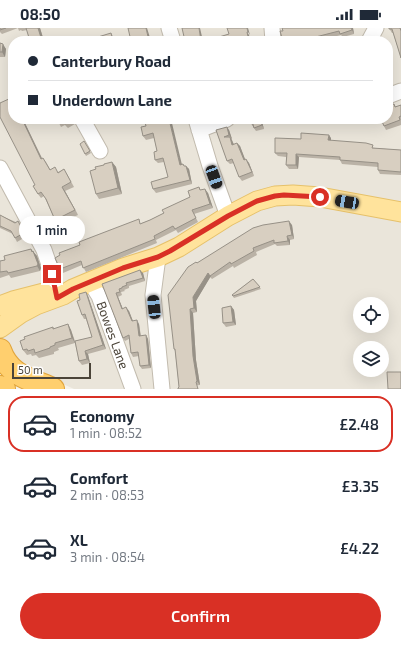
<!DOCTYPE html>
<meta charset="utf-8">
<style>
body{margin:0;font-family:"Exo 2",sans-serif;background:#f6f6f7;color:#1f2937;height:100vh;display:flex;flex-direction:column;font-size:15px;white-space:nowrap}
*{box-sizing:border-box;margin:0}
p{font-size:13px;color:#747a83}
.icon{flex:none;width:22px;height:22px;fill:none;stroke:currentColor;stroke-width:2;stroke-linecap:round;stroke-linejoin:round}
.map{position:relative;height:361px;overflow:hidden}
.drawer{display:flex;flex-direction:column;background:#fff;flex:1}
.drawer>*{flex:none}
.guide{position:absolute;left:8px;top:8px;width:385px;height:88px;border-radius:16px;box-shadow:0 4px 16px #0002;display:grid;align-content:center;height:88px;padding:0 20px;background:#fff}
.tools{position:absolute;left:353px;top:269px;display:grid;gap:8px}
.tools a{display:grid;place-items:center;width:36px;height:36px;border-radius:50%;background:#fff;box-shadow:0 4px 16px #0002;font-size:20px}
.scale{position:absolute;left:12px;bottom:10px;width:79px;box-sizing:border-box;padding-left:4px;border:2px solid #4b4439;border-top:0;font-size:11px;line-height:14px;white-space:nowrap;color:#4b4439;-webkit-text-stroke:3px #fff;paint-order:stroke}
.end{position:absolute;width:18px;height:18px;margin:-9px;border:5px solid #d93025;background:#fff;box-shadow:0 0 0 2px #fff}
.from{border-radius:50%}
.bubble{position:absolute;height:28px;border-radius:14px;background:#fff;box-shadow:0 4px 16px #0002;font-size:13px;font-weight:600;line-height:28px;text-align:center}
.car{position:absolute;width:12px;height:24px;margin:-12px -6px;border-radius:5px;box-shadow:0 0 3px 1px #0007;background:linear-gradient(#222 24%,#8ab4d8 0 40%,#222 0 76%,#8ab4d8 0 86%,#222 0)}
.guide b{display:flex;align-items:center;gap:14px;height:38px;font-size:15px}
.guide b+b{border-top:1px solid #e0e1e3}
.guide i{width:10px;height:10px;background:#1f2937}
ul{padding:7px 0 0;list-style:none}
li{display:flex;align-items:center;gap:12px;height:56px;margin:0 8px 6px;padding:0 12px;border:2px solid transparent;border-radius:16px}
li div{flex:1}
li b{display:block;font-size:15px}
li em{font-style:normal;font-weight:600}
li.selected{border-color:#d93025}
li>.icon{width:36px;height:36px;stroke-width:1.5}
.button{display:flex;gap:8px;margin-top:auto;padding:8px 20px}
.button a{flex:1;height:46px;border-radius:24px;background:#d93025;color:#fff;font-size:16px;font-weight:600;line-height:46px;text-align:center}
.status{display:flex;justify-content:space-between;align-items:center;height:28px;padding:0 20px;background:#fff;direction:ltr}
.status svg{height:11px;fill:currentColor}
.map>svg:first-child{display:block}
</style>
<div class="status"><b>08:50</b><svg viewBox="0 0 49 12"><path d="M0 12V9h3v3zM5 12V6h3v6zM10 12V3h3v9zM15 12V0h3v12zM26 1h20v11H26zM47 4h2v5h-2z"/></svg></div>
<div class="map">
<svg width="401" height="361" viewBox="0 0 401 361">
<rect width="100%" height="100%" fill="#f6f3ec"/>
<path fill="#eae5da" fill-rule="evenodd" d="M0,0H401V361H74L19,336L0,319ZM13,13H388V91H13ZM360,276H382V298H360ZM360,320H382V342H360Z"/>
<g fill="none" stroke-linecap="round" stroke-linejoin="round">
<g stroke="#c2bbae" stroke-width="17">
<path id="minor" d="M169,0L173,13
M272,0L273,13
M369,13L376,0
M388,68L401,63
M82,91L100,123
M196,91L210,138L228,188
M199,102L227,91
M0,140L44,222L54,251L57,269
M158,229L153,267L162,361
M90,254L99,268L133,361"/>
</g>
<g stroke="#e6c16a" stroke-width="21">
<path id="major" d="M0,278L13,273L44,265
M0,300L21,285L36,277L63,267L73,261L123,240L158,229L179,219L228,188L257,173L275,168L293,167L320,169L401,184"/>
</g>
<g stroke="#e0a43c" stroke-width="24">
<path id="highway" d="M0,322C9,348 30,351 53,361
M0,359L4,361"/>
</g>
<use href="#minor" stroke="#fff" stroke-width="15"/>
<use href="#major" stroke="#ffe39c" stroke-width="19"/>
<use href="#highway" stroke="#ffcf6e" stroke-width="22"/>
</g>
<path fill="#bab2a6" d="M0,0H40L44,13H30L27,2L22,3L21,2L19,3L18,0L2,6L0,4Z
M353,0L354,6L343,9L341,7L317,13H283V3Z
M389,0H401V30L393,5H392Z
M0,15L6,21L5,29H0Z
M394,76L396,79L401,77V97L386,102L384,98Z
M23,91L42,130L46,134L50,141L58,144L64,141L67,146L74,159L65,163L78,187L58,196L55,192L44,168L41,170L38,166L35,157Z
M57,91H73L75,96L68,100L65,97L61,99Z
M144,91L182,136H183L184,138H186L189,141L192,156L156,165L153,161L168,149L164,134L158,135L155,132L157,123L154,110L146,112L143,108L146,98Z
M249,91H261L264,101L256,103L250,94Z
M216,102H229L232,111H231L234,116L237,115L240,118L245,132L249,135L254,148L242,153L239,149L234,135L230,136L227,133Z
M331,110V113L375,120L401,122V147L380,146L378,142V139L342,136L340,132L299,129L298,141H289L286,137V129L278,128L275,125L301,111Z
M84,113L91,125L86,128L85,126Z
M112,134L116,139L122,166L99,171L96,166L104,137Z
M199,159L200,162L208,165L213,180L194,186L198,194L178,205L176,202L156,212L157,215L86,244L82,237L63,245L60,241L142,195L150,192L164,185L190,169Z
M0,187L20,196L27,208L17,214L13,206L0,200Z
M292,197L294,211L290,212V217L277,218L275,216L256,224L257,227L234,240L233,238L212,251L210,249L196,273L197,284L193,285L196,332L200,357L179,359L175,323L174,321L197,235Z
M33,224L37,228L41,240L40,243L11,250L9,247L0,250V233Z
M143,245L145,253L129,258V260L124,262L125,263L121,264L122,267L118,269L123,281L129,283L133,293L139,296L141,308L146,307L148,311L151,340L142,341L140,338L139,328L133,329L131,325L129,311L125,313L123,310L102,256Z
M253,251L261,261L234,270L232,267Z
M88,268L106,321L88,326L90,335L82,337L79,333L75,315L58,320L59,322L54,324V326L39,330L36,327L32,328L31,326L27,327L23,322L25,311L53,299L54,301L68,296L71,302L75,313L92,309L86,291H84L82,287L80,272Z
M231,278L234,282L236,297L226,299L223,295Z"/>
<path fill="#979187" d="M38,0H40L44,13H42Z
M146,0H147L151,13H149Z
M199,0H200L203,13H201Z
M247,0H248L250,7L248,4Z
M351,0H353L354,6Z
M247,4L249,7L251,13H249Z
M111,5L115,13H113Z
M3,16L6,21L5,29L2,24Z
M22,91H23L44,135L41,131Z
M169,91H171L183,141L180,137Z
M260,91H261L264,101L262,97Z
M227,99L229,102L232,111L229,107Z
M329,107L331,110V116L328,112Z
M230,109L232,112L235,120L232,117Z
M237,115L240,118L247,136L244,132Z
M296,126L299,129L298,141L296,137Z
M246,131L249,135L254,148L252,144Z
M112,134L116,139L122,166L118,160Z
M186,138L189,141L192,156L190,152Z
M62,159L65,163L78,187L75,182Z
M205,161L208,165L213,180L210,176Z
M289,193L292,197L294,211L292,207Z
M287,208L290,212V217L288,213Z
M31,221L37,228L41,240L40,243L37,238Z
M140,242L143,245L145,253L143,250Z
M208,245L211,248L196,273L197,284L194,280L193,269Z
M86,264L88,268L106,321L103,317Z
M116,265L118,269L124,284L122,281Z
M231,278L234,282L236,297L233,294Z
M126,279L129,283L134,296L132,293Z
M190,281L193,285L196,332L200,357L197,353L193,328Z
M137,292L139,296L141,312L139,308Z
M68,296L71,302L75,315L72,310Z
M146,307L148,311L151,340L149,337Z
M85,323L88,326L90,335L87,331Z"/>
<path fill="#d8cfc1" stroke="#979187" d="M0,0H6L0,2Z
M26,0H38L42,13H30Z
M128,0H146L149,13H131Z
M182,0H199L201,13H185Z
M227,0H247L248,4H247L249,13H220L219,9L229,6Z
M282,0H351L352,2L340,6L339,3L300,13H283L280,3H283Z
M389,0H400L401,3V30L392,1H389Z
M111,5L113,13H85Z
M0,15L3,16L2,24H0Z
M11,70L13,73V91H22L41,131L43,130L50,142L55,139L58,145L64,141L71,154L62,159L75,182L55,192L46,171L41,164L38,166L33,158L35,157L0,89V75Z
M394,76L395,79L401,77V88L399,89L400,92L384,98L381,91H388V78Z
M57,91H72V92L65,96L63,93L59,95Z
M144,91H169L180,137L183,136L184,138H186L190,152L153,161L151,154L168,149L163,130L155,132L154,124L157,123L153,105L143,108L141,99L146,98Z
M249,91H260L262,97L254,100L252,93L250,94Z
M227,99L229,107L224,109H230L232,117L237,115L244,132L246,131L252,144L239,149L232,131L227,133L216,102Z
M301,105L329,107L328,112L366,115L373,117L372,120L401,122V144L378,142V135L340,132V129L296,126V137H286L287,125H275V110L301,111Z
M84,113L90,123L85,126L80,116Z
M112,134L118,160L96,166L90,143L96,141L95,139L104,137V136Z
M199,159L200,162L205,161L210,176L192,182L196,190L175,201L173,198L154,208L155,211L83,240L81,233L60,241L55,230L60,227L59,225L80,217L79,214L105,204L139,191L140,196L150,192L164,185L162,182L190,169L188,163Z
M0,187L15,195L18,193L24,205L15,210L11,203L0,198Z
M289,193L292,207L287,208L288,213L274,215V212L253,220L254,223L231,236L230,234L210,248L208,245L193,269L194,280L190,281L193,328L197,353L196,354L198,361H178V360L179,359L175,321H174L168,267L188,239L196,234L197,235L253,200L263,197Z
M31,221L32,224L33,223L38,236L37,238L8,245L7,243L0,244V233L5,232L4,228Z
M140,242L143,250L126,255L127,257L122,259V260L119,261L120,264L116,265L122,281L126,279L132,293L137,292L139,308L146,307L149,337L140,338L138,324L131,325L129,307L123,310L102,256Z
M253,251L260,259L233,268L232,267Z
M86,264L103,317L85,323L87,331L79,333L75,313L92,309L85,286L82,287L77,273L80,272L79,266Z
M231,278L233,294L223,295L222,280Z
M68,296L72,310L55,315V317L50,319V320L35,325L34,321L28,323L27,321L23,322L20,313L25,311L24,309L53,299V301Z
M387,344H401V361H388Z"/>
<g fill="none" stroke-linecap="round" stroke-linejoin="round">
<path stroke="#d93025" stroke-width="5" d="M52,246L57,270L73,261L123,240L158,229L170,223L228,188L257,173L275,168L284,167L320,169"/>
</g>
<g text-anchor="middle" stroke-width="3" stroke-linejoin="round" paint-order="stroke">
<g font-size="13" fill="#4b4439" stroke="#fff">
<text transform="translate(113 307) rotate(70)" y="5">Bowes Lane</text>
</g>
</g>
</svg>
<div class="tools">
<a><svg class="icon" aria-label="locate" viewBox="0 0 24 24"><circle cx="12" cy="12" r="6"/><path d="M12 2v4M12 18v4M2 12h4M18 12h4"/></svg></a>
<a><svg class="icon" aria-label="layers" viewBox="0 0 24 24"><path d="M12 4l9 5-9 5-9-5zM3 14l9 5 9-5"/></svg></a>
</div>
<div class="scale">50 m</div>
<i class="end from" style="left:320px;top:169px"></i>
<i class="end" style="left:52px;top:246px"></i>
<div class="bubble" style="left:19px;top:188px;width:66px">1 min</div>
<i class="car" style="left:214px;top:149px;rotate:160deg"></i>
<i class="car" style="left:347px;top:174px;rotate:280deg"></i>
<i class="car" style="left:154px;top:279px;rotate:354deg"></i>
<div class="guide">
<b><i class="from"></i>Canterbury Road</b>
<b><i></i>Underdown Lane</b>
</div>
</div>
<section class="drawer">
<ul>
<li class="selected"><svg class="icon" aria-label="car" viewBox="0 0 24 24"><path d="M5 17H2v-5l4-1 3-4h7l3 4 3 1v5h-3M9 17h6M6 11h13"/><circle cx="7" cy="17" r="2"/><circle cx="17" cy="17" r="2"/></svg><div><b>Economy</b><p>1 min · 08:52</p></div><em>£2.48</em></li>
<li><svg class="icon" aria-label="car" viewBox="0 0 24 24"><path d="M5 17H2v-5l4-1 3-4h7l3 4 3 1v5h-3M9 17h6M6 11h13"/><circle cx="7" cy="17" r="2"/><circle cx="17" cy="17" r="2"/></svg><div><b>Comfort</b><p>2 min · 08:53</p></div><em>£3.35</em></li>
<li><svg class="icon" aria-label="car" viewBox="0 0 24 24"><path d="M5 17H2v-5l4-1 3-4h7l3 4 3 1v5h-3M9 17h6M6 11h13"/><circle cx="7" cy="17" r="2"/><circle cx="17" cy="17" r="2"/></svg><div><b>XL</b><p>3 min · 08:54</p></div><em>£4.22</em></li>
</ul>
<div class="button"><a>Confirm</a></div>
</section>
